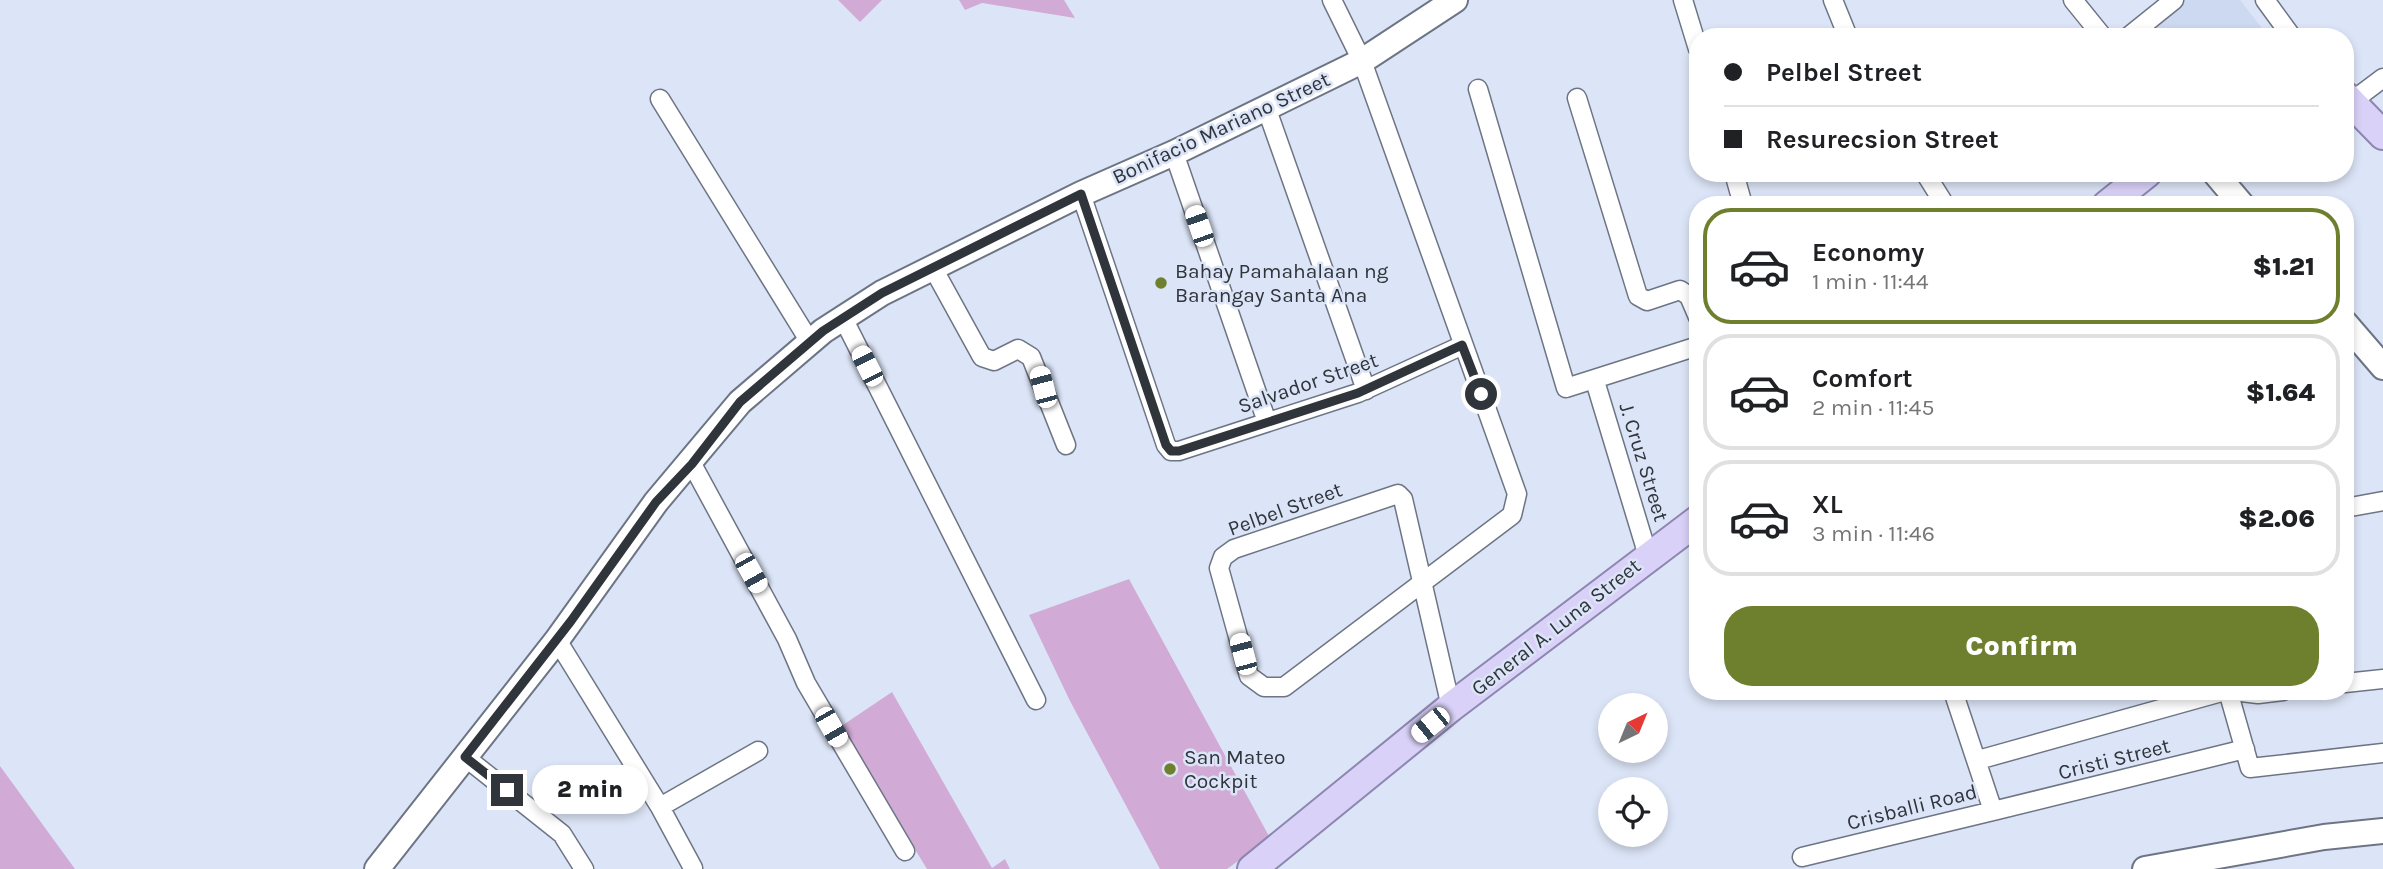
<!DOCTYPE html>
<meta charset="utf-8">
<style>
body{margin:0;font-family:Karla,sans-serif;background:#f2f2f2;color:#202124;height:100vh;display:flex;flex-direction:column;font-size:26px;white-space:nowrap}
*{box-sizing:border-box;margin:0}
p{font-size:23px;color:#757577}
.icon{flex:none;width:38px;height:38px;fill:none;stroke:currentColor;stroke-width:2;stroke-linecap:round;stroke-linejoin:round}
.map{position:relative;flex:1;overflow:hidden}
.sheet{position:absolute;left:1689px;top:196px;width:665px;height:504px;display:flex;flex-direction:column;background:#fff;border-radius:28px;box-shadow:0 4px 10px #0003}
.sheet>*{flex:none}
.top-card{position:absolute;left:1689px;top:28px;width:665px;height:154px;border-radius:28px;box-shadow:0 4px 10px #0003;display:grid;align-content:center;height:154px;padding:0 35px;background:#fff}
.needle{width:46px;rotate:43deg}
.buttons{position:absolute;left:1598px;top:693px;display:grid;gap:14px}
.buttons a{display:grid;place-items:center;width:70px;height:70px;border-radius:50%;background:#fff;box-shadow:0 4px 10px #0003;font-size:35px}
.end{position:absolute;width:32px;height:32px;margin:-16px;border:9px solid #30343b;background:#fff;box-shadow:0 0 0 4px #fff}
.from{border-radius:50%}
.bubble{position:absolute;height:49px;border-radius:24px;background:#fff;box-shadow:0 4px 10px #0003;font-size:23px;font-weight:800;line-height:49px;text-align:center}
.car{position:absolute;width:21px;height:42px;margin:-21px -10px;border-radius:9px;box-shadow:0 0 5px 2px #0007;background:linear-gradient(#fff 24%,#345 0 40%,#fff 0 76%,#345 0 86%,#fff 0)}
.top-card b{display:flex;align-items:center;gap:24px;height:66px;font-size:26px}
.top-card b+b{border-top:2px solid #e0e0e0}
.top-card i{width:18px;height:18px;background:#202124}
ul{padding:12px 0 0;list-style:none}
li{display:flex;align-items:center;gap:21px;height:116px;margin:0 14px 10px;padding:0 21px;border:4px solid #e0e0e0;border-radius:28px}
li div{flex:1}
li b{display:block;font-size:26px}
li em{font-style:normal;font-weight:800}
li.on{border-color:#6e7f2d}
li>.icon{width:63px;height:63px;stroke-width:1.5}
.cta{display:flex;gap:14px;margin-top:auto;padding:14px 35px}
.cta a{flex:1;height:80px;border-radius:28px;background:#6e7f2d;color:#fff;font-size:28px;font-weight:800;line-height:80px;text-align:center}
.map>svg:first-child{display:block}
</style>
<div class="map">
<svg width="2383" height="869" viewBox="0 0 2383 869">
<rect width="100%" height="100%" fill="#dce5f7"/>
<path fill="#cdd9f1" d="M2177,0H2240L2265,32L2260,37H2132Z"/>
<path fill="#d1abd6" d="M838,0H882L860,22Z
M959,0H1064L1075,18L982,3L965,10Z
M1129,579L1270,838L1227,869H1160L1070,701L1029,615Z
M892,692L992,868L1005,859L1010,869H927L840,727Z
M0,766L75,869H0Z"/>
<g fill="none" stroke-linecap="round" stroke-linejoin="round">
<g stroke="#6d7585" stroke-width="21">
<path id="street" d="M1332,0L1362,61L1517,494L1512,515L1284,687H1264L1249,676L1219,568L1223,557L1234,549L1398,494L1403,499L1451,707
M1683,0L1698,49
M1833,0L1848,37
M2073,0L2103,37
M2265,0L2292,37
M2128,37L2174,0
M1478,89L1566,388L1698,346
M1577,98L1638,296L1647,301L1680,290L1689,296L1698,317
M660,99L810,342
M2351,102L2383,78
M1266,107L1366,390
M1174,153L1267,422
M1734,173L1743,205
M1925,173L1945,205
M1081,194L1166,445L1171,451H1179L1358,393L1463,345
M933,268L982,357L994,361L1018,349L1031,357L1066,445
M843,318L1036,700
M1595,381L1648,556
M692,464L787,639L806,683L905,851
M2345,508L2383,501
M557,640L660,807L693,868
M2345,683L2383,679
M2228,691L2250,768L2383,753
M2233,691L2258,694L2283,691
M465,757L562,834L584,869
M1978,760L2225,691
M660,807L758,751
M1993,811L2245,749
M1802,857L1993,811L1953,691"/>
</g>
<g stroke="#6d7585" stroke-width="28">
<path id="secondary" d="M2215,173L2242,205
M2345,323L2383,367
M377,869L557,640L656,502L740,402L823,331L882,293L1081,194L1174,153L1362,61L1455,0
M2145,869L2324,837L2383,831"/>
</g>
<g stroke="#8d86b1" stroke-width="32">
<path id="primary" d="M2345,96L2383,135
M2107,205L2147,173
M1252,869L1451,707L1698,520"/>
</g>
<use href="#street" stroke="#fff" stroke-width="18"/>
<use href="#secondary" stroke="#fff" stroke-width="24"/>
<use href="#primary" stroke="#d9d1f7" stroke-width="28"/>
</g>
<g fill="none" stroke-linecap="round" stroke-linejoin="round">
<path stroke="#30343b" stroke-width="9" d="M507,790L465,757L571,621L656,502L692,464L740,402L823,331L882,293L1081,194L1166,445L1171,451H1179L1358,393L1462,345L1481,394"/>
</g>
<g fill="#6e7f2d" stroke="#dce5f7" stroke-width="2.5">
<circle cx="1161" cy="283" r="7"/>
<circle cx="1170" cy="769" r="7"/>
</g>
<g text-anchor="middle" stroke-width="5" stroke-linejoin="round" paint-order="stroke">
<g font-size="21" fill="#30343b" stroke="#dce5f7">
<text transform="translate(1221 128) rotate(-25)" y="7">Bonifacio Mariano Street</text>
<text transform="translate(1308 383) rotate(-19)" y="7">Salvador Street</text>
<text transform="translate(1644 462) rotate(73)" y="7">J. Cruz Street</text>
<text transform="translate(1285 509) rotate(-20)" y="7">Pelbel Street</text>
<text transform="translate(1556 627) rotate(-38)" y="7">General A. Luna Street</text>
<text transform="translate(2114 759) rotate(-14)" y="7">Cristi Street</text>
<text transform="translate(1912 807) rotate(-14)" y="7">Crisballi Road</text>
</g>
<g font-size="21" fill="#30343b" stroke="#dce5f7" text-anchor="start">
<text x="1175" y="278">Bahay Pamahalaan ng<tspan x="1175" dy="24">Barangay Santa Ana</tspan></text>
<text x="1184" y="764">San Mateo<tspan x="1184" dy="24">Cockpit</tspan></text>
</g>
</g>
</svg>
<div class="buttons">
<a><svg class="needle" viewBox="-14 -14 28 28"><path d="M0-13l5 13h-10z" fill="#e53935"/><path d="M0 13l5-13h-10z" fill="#757577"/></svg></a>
<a><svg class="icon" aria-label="locate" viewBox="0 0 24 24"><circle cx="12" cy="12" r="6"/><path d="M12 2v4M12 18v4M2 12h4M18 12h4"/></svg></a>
</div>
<i class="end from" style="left:1481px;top:394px"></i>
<i class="end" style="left:507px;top:790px"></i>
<div class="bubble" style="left:532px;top:765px;width:116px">2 min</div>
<i class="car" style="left:1199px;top:226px;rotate:341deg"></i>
<i class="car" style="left:867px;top:366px;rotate:333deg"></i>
<i class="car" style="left:1043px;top:387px;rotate:345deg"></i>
<i class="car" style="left:751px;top:573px;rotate:151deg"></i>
<i class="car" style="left:1243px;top:654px;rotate:345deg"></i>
<i class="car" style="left:1430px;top:725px;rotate:231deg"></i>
<i class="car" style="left:831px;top:727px;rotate:150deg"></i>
<div class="top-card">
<b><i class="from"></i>Pelbel Street</b>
<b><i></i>Resurecsion Street</b>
</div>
<section class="sheet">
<ul>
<li class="on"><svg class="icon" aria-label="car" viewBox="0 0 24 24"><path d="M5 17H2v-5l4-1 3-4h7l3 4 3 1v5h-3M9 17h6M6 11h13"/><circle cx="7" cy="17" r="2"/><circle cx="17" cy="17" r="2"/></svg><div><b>Economy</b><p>1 min · 11:44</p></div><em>$1.21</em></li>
<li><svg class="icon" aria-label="car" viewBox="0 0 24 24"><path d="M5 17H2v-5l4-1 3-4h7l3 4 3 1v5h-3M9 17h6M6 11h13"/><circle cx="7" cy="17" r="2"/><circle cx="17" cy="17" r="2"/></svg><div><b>Comfort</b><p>2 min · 11:45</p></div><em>$1.64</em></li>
<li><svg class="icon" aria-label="car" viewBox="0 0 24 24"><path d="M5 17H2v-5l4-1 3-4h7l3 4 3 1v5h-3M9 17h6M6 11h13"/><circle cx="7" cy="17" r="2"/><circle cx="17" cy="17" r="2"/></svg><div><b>XL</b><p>3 min · 11:46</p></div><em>$2.06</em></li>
</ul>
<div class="cta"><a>Confirm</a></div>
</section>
</div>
